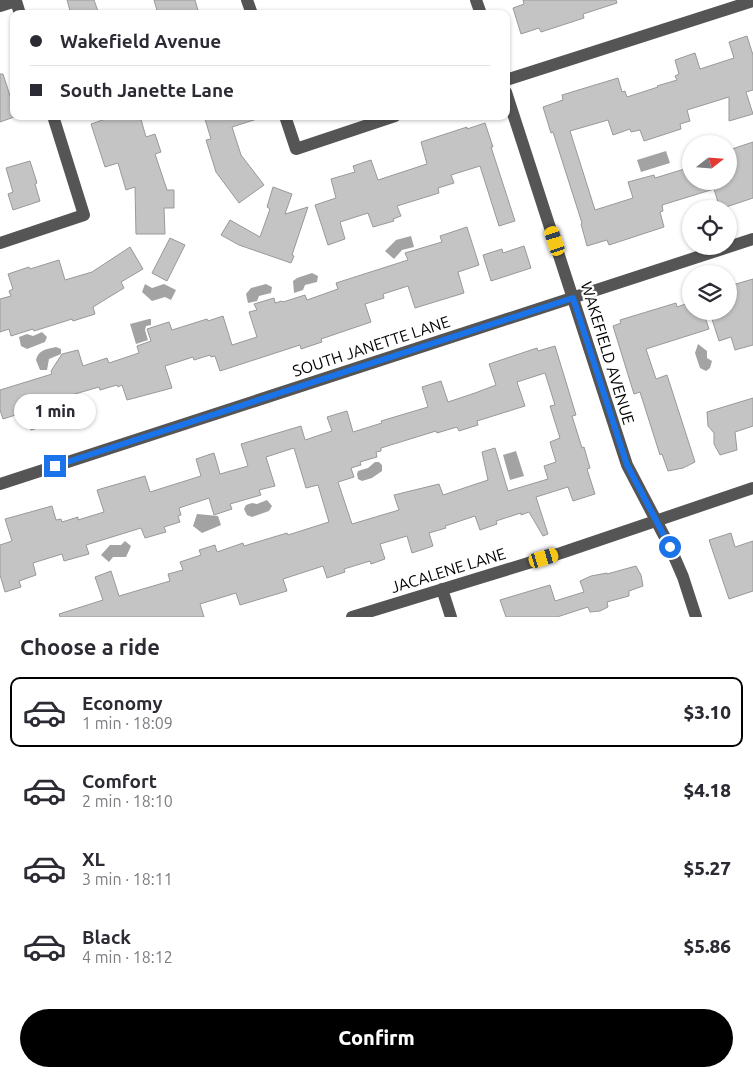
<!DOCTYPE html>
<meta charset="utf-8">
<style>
body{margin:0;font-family:Ubuntu,sans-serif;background:#f2f2f3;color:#2b2b33;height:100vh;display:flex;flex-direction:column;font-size:19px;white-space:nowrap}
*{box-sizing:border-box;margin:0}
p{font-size:16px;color:#7c7c81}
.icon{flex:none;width:28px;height:28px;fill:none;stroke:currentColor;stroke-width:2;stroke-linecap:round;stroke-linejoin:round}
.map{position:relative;height:617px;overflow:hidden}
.drawer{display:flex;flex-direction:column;background:#fff;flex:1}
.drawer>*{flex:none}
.guide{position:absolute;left:10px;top:10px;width:500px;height:110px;border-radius:10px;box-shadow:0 1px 4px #0004;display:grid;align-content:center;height:110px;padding:0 20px;background:#fff}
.needle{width:32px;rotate:73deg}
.buttons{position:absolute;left:682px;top:135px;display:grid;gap:10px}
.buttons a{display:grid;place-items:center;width:55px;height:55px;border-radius:50%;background:#fff;box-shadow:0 1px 4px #0004;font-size:25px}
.end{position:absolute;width:22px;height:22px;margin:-11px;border:6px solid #1a73e8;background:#fff;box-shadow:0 0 0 2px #fff}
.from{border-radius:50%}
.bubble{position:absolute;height:35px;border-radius:18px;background:#fff;box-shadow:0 1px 4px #0004;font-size:16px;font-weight:800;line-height:35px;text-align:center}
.car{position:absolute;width:15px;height:30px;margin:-15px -8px;border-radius:6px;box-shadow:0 0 4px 1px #0007;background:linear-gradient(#f5c518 24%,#345 0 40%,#f5c518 0 76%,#345 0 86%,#f5c518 0)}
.guide b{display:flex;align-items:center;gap:18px;height:48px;font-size:19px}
.guide b+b{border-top:1px solid #e1e1e2}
.guide i{width:12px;height:12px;background:#2b2b33}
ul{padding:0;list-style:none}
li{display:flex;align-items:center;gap:15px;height:70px;margin:0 10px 8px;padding:0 10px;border:2px solid transparent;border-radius:10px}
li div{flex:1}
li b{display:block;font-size:19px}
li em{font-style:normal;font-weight:800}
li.active{border-color:#000}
li>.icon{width:45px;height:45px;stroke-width:1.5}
h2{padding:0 20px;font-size:22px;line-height:60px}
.primary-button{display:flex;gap:10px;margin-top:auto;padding:10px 20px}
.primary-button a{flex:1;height:58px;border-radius:30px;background:#000;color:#fff;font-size:20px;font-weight:800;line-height:58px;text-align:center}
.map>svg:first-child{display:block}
</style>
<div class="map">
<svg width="753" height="617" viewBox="0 0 753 617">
<rect width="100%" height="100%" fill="#fff"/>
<path fill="#a3a3a3" d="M666,151L670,163L641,172L637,160Z
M411,236L414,247L402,250L394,259L385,251L396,240Z
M312,273L318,276L317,282L305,285L303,290L294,293L293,281L297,278Z
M145,284L152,288L164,284L176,290L171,300L165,297L152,301L142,292Z
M266,284L272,287L271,293L259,296L257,301L248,303L246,294L251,288Z
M149,319H151V325L146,326L145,330L148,340L136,344L130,324Z
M42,332L47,337L45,342L27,349L21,346L19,337L27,334L33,336Z
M698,344L707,351V358L712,361L710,368L706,371L700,368L695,353Z
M56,347L61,349V354L49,359L47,370H40L36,360C38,350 47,349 56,347Z
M516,451L524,476L510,480L503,455Z
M375,462H379L382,465V471L372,478L362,481L358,479L357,474L358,471L368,468Z
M267,500L272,506L269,511L252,517L247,515L244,509L246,505L252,503L257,504Z
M197,514L218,516L221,525L202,533L193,526Z
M125,541L131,546L126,557H113L109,562L101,555L110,545H121Z"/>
<path fill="#c4c4c4" stroke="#999" fill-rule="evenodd" d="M67,0H94L99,14H71Z
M154,0H195L199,14H158Z
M523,0H616L617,3L583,14L584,18L541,32L539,28L521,34L513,8L524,4Z
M747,36L753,55V90L746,92L753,114L729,121V97L687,110L690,121L680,124L681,129L644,141L640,130L631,132L630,129L613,135L608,120L570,131L595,210L633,198L628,182L654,175L655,178L691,167V181H729V150L753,142V198L720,209L714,189L662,205L663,211L660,212L664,227L609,245L607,240L587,246L581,224L582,223L553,132L551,133L543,107L563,100L562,95L618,78L622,92L625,91L627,97L658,87L657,86L677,80L675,76L679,74L675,60L695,53L700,69L734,58L729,42Z
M0,74H3L14,108V116H17L0,122Z
M114,116H140L146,137L155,134L161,152L155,154L167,190H174V208H164L165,234H136L135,187L126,190L118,163L105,167L91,124Z
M204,116H257V119L232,127L241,155L264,185L239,203L216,172L206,140L211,139Z
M485,123L493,147H491L515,221L499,226L480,166L451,175L454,183L438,188L439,193L397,206L401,216L393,219L394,221L373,227L368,213L340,222L345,239L328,245L315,205L336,198L331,179L355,172L353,166L371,160L378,180L427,164L421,142L467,127V129Z
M30,161L37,183L35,184L40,201L13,210L8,194L13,192L6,168Z
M273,187L292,194L285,214L308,207L292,255L294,256L291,263L239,245L221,235L230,220L260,237L270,209L267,207Z
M467,227L479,265L458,272L464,293L415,308L408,286L383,294L384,298L365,304L371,322L321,339L322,342L301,349L300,345L220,371L215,356L211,357L210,355L194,360L193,357L165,366L172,388L127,400L122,385L118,387L117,385L100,390L99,387L68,396L75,417L31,430L25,412L3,419L0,410V390L52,374L51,371L62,354L78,350L83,366L107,358L109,363L139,353L137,346L151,341L147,329L169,322L172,330L207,319L208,321L223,316L232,345L257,337L249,312L257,310L254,304L274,298L275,303L282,301L283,302L305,295L307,300L338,289L336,283L408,260L405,253L442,242L440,236Z
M170,238L185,245L167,281L152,273Z
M524,246L531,268L491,281L483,255L502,249L503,253Z
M130,247L143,269L121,282L124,288L93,307L95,314L73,321L72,319L34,331L33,329L11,336L9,329L0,332V299L11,296L9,291L13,289L8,274L29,267L30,269L59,260L65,280L92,272Z
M753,279V345L735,350L731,337L719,341L711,316L729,311V286Z
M691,302V311H703L709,329L646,349L656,379L667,375L695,462L683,468L668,471L662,454L660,455L640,392L634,394L613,326L621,323L620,320L676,303L677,307Z
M555,346L576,415L572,416L582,448L584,447L590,468L587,469L595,494L573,501L568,487L536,497L548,534L543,536L529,512L521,515V513L496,521L497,524L480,530L475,516L445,526L446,528L429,533L433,546L412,553L407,536L380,544L385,559L371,564L370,561L344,569L345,572L327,578L323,566L283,579L287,591L240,605L236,593L200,604L204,617H60L59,614L103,600L95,577L111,571L119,596L170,581L168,574L183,570L180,562L201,555L199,550L215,545L217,552L243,543L244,546L287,533L288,535L329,522L318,485L306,488L294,448L266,457L275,486L259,490L261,495L230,504L232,509L214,515L209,498L179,508L181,515L178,516L180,522L164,527L166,532L145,538L141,528L86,545L89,554L64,561L62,554L33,563L36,575L19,581L21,587L5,592L0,575V545L12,541L5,519L52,506L56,520L61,519L62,522L78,517V520L104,512L97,490L145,476L150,492L201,476L196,459L214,453L220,474L248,466L241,444L301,426L305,440L332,431L327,417L347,411L353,432L382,423L381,421L428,407L422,387L441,381L448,402L475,393L496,385L489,364L537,348L538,351ZM545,373L555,405L550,406L560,438L550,442L556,462L544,466L548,479L508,491L495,448L482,452L488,480L443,495L439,484L394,495L399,510L352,524L338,482L354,477L351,468L361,465L360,462L377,457L376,452L381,451V448L436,431L437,433L457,427L459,431L478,425L477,421L525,406L517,382Z
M753,398V426L735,432L737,450L720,455L714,444V433L708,426L707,412Z
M731,533L735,547L753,541V591L729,599L709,540Z
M636,566L641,575L643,586L629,591V596L607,602L608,607L600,611L590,612L588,607L557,617H506L500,600L550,585L555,601L584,592L580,581L591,576L607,573V574Z"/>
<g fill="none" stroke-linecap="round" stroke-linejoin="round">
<path stroke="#555" stroke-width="12" d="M247,0L252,14
M476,0L481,14
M0,6L16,1L20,14
M506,80L753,1
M506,92L627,465L670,547L683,577L696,617
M285,116L296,149L395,116
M0,243L84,215L53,116
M0,484L753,239
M442,589L451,617
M352,617L561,553L753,488"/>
</g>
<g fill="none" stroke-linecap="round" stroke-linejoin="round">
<path stroke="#1a73e8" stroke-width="6" d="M55,466L573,298L627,465L670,547"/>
</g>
<g text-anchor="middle" stroke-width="4.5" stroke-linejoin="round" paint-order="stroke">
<g font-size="16" fill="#000" stroke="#fff">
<text transform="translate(371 346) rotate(-18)" y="6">SOUTH JANETTE LANE</text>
<text transform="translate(608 353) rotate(73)" y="6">WAKEFIELD AVENUE</text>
<text transform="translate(448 570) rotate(-17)" y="6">JACALENE LANE</text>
</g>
</g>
</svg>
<div class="buttons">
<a><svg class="needle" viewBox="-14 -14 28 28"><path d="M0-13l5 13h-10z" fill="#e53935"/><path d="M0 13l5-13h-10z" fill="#7c7c81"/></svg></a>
<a><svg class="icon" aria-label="locate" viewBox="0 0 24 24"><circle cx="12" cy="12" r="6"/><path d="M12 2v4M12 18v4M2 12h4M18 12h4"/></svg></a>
<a><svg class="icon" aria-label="layers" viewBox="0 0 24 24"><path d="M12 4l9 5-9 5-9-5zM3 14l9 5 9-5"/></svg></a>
</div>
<i class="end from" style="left:670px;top:547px"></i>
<i class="end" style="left:55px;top:466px"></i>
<div class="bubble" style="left:14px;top:394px;width:82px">1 min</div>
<i class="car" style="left:555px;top:241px;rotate:342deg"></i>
<i class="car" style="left:544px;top:558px;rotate:73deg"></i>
<div class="guide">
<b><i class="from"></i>Wakefield Avenue</b>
<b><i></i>South Janette Lane</b>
</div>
</div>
<section class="drawer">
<h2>Choose a ride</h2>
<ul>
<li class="active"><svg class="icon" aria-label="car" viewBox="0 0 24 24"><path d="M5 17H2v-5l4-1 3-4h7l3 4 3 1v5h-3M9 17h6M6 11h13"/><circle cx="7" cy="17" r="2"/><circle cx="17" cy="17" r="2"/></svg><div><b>Economy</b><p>1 min · 18:09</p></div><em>$3.10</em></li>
<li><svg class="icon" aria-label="car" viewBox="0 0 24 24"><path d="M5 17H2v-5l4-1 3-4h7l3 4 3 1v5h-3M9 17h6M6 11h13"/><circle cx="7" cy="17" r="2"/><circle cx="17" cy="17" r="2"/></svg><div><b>Comfort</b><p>2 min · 18:10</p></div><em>$4.18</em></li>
<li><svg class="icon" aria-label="car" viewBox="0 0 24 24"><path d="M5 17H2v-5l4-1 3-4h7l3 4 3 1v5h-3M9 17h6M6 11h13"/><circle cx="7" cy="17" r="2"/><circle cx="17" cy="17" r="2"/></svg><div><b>XL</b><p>3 min · 18:11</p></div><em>$5.27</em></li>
<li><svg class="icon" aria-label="car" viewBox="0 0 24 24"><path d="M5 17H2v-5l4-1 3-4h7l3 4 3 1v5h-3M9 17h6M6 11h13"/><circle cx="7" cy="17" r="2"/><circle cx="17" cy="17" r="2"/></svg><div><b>Black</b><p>4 min · 18:12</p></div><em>$5.86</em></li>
</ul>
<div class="primary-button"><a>Confirm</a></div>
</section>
